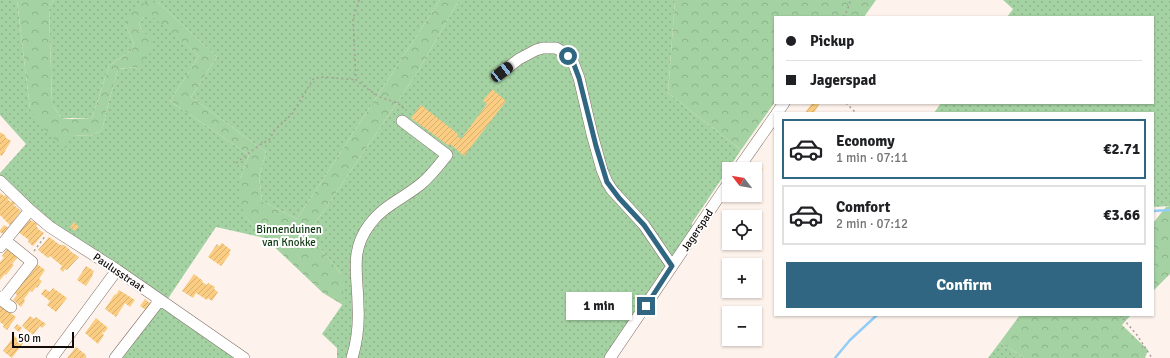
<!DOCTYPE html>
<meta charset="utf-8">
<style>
body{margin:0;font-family:Signika,sans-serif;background:#f2f2f2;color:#202124;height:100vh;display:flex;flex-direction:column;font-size:15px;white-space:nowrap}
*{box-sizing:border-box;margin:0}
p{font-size:13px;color:#757577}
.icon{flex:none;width:22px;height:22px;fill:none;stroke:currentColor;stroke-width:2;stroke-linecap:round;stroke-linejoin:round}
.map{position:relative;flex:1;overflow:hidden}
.panel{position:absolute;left:774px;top:112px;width:380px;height:204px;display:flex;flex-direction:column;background:#fff;border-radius:0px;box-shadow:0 1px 3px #0004}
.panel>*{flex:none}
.top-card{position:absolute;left:774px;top:16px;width:380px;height:88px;border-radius:0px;box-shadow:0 1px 3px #0004;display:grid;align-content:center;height:88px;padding:0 12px;background:#fff}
.needle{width:26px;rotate:301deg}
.buttons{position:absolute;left:722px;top:162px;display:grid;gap:8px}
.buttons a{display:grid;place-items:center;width:40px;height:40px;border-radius:0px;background:#fff;box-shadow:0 1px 3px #0004;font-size:20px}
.scale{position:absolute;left:12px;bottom:10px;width:62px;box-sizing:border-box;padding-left:4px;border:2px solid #120c09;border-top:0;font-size:11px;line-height:14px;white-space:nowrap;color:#120c09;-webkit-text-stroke:3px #fff;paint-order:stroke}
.end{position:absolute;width:18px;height:18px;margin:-9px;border:5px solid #316682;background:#fff;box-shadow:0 0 0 2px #fff}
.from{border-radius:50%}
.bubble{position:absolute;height:28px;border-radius:0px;background:#fff;box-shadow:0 1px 3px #0004;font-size:13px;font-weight:700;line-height:28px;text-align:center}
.car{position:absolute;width:12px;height:24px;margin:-12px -6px;border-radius:5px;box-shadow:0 0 3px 1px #0007;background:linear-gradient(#222 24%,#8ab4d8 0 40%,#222 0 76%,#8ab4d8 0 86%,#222 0)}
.top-card b{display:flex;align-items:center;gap:14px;height:38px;font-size:15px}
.top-card b+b{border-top:1px solid #e0e0e0}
.top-card i{width:10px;height:10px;background:#202124}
ul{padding:7px 0 0;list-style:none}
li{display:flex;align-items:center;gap:12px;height:60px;margin:0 8px 6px;padding:0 4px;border:2px solid #e0e0e0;border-radius:0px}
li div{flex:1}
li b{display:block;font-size:15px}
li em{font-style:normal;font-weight:700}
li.selected{border-color:#316682}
li>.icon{width:36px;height:36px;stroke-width:1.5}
.cta{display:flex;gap:8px;margin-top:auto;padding:8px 12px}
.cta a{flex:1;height:46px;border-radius:0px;background:#316682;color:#fff;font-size:16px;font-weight:700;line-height:46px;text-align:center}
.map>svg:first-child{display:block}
</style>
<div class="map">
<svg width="1170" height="358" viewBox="0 0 1170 358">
<defs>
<pattern id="grass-dots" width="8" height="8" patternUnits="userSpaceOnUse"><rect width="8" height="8" fill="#a5d2a3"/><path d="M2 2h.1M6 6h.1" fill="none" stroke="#8db38b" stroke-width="1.8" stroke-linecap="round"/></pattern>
<pattern id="forest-crowns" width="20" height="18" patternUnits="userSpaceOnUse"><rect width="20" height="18" fill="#a5d2a3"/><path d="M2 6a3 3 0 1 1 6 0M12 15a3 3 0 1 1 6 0" fill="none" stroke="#8db38b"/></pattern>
<pattern id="building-hatch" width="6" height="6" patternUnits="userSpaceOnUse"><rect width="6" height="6" fill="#facd82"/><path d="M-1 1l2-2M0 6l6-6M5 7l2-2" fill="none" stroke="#d5af6f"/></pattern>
</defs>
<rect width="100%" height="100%" fill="#fef3ec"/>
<path fill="url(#grass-dots)" d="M0,0H17L30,109L72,135L90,136L102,130L107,109L118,69L138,67L143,32L139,24L144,17H154L199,56L170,101L249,155L240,178L246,218L265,238L216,227L163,306L239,358H118L158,303L0,187V173L26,144L0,115Z
M54,0H440L297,219L262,201L259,177L266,152L191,97L217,57L158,2L125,25L134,43L132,50L109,66L92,118H61L52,104L49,6Z
M459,0H675L668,93L741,150L692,223L693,228L606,358H337V348L322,334L342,305L343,276L308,234L417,73Z
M1003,0H1170V206L1153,207V113H934L941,103H1153V17H1007L1013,9Z
M1000,342L1024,358H988Z"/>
<path fill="url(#forest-crowns)" d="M17,0H54L49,6L52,104L61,118L71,119L92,118L109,66L132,50L134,43L125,25L136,4L158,2L217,57L191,97L266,152L259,177L262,201L297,219L440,0H459L417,73L308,234L343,276V305L323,293L265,238L246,218L239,201L240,178L249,155L170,101L199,56L154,18L144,17L139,24L143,32L154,39L151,52L138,67L118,69L107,109L102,130L90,136L72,135L65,148L47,133L30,109Z
M675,0H876L864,17H775V102L741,150L668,93Z
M1170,206V274L1153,291V223L1166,207Z
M1020,315H1131L1122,325L1148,350L1145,358H1024L1000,342Z"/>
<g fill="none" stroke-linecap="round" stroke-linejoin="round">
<path stroke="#92cef7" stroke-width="2.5" d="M1153,211L1170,210
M835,358L850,340L877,315"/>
</g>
<path fill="url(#building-hatch)" d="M492,89L506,101L464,156L450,144L449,146L411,118L421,105L458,134L457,136L461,139L487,104L483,101Z
M812,103H820L814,113H805Z
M0,132L6,136L5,137L11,141L2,156L0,155Z
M756,164L763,169L757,178L762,182L758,189L755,187V169H753Z
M0,193L4,196L5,195L9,198L8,200L11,202L12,201L15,203L14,205L21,211L10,225L0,215Z
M28,219L38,224L36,226L38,228V229L44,233L33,246L28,242L29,240L18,232Z
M74,222L79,227L75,231L70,227Z
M4,225L9,228L3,234L0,232V230Z
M49,237L60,245H64L70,250V251L79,257L67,270L65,269L63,272L60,269L62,266L50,256L48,258L38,250Z
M222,243L231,250L229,253L230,254L221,266L208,257L217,244L219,246Z
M7,249L18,257L12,264L14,265L6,275L5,274L0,280V262L4,258L2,256Z
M37,264L45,270L39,279L42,281L37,288L36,287L32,292L30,291L24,299L25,301L21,307L13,300L17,295L13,292Z
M86,266L94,271L92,275H93L86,286L77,280Z
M194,274L203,281L202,282L207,285L208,283L215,287L214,289L218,292L212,301L208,298L207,300L196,293L193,298L182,291Z
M53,288L67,298L56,312L47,305L50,301L41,294L45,289L50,292Z
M119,290L135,300L130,307L125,303L116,317L105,309L115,294L116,295Z
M145,299L150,303L146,310L140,306Z
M0,306L6,311L7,310L16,317L7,330L3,327L4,325L0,322Z
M30,316L34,319L36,317L46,324L42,328L40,326L33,335L22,326Z
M96,318L108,328L104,333L103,332L102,333L104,335L98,344L85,333Z
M17,324L22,328L19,332L14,328Z
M14,336L23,343L12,358L3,351Z
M76,347L86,355V358H67Z"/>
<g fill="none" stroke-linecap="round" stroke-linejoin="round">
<g stroke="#7d6d63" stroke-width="12">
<path id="minor" d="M502,72L519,59L536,50L543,48H556L568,55L573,62L579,78L592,134L602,170L607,182L612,190L644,225L672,266
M777,113L784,103
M738,169L775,116
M0,181L30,210L50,227L117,270L244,358
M0,247L30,210
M0,298L6,295L32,262L6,241
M2,298L4,302L11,307
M52,358L117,270
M115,358L160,300
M352,358C357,342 359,323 358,306C358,275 349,251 370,224C383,206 404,198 421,184C431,176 439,165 447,155L402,121
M610,358L729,182"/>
</g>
<path stroke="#a69d97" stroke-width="1.5" stroke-dasharray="2 3" stroke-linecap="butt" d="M359,0L353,20L356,80C364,86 371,92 380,97C389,101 399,101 405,110V111
M843,17L847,11L850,2L849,0
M846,103L856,113
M236,163L261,144L269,140L275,130L292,114L314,78L324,77L356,80
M34,251L46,235
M1120,315L1137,335L1152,358"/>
<use href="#minor" stroke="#fff" stroke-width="11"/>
</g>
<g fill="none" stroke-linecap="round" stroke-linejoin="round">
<path stroke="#316682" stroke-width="5" d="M568,56L573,62L579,78L596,146L607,182L619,198L644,225L672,266L646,306"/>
</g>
<g text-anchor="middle" stroke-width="4" stroke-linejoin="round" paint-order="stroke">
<g font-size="11" fill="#0d380f" stroke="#fff">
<text x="289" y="233">Binnenduinen<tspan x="289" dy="13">van Knokke</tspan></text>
</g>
<g font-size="11" fill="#120c09" stroke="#fff">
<text transform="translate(697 230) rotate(-56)" y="4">Jagerspad</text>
<text transform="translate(119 272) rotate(34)" y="4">Paulusstraat</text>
</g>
</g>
</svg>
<div class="buttons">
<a><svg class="needle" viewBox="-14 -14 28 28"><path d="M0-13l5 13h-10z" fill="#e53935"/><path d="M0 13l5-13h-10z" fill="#757577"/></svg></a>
<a><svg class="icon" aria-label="locate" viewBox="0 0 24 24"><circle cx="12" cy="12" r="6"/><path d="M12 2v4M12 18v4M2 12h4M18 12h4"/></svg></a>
<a>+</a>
<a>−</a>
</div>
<div class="scale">50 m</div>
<i class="end from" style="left:568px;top:56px"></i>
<i class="end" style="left:646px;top:306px"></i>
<div class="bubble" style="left:566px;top:292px;width:66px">1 min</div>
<i class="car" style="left:502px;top:72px;rotate:52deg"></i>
<div class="top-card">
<b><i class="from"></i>Pickup</b>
<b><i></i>Jagerspad</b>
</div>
<section class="panel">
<ul>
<li class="selected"><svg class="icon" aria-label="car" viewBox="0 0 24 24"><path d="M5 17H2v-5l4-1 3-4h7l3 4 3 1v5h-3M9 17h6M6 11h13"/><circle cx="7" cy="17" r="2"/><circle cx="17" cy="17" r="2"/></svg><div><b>Economy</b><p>1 min · 07:11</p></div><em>€2.71</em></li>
<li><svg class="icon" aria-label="car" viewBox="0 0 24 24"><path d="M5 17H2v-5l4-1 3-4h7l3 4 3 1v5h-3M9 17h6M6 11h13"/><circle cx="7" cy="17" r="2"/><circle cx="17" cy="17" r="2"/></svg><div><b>Comfort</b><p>2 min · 07:12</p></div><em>€3.66</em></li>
</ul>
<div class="cta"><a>Confirm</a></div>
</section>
</div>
